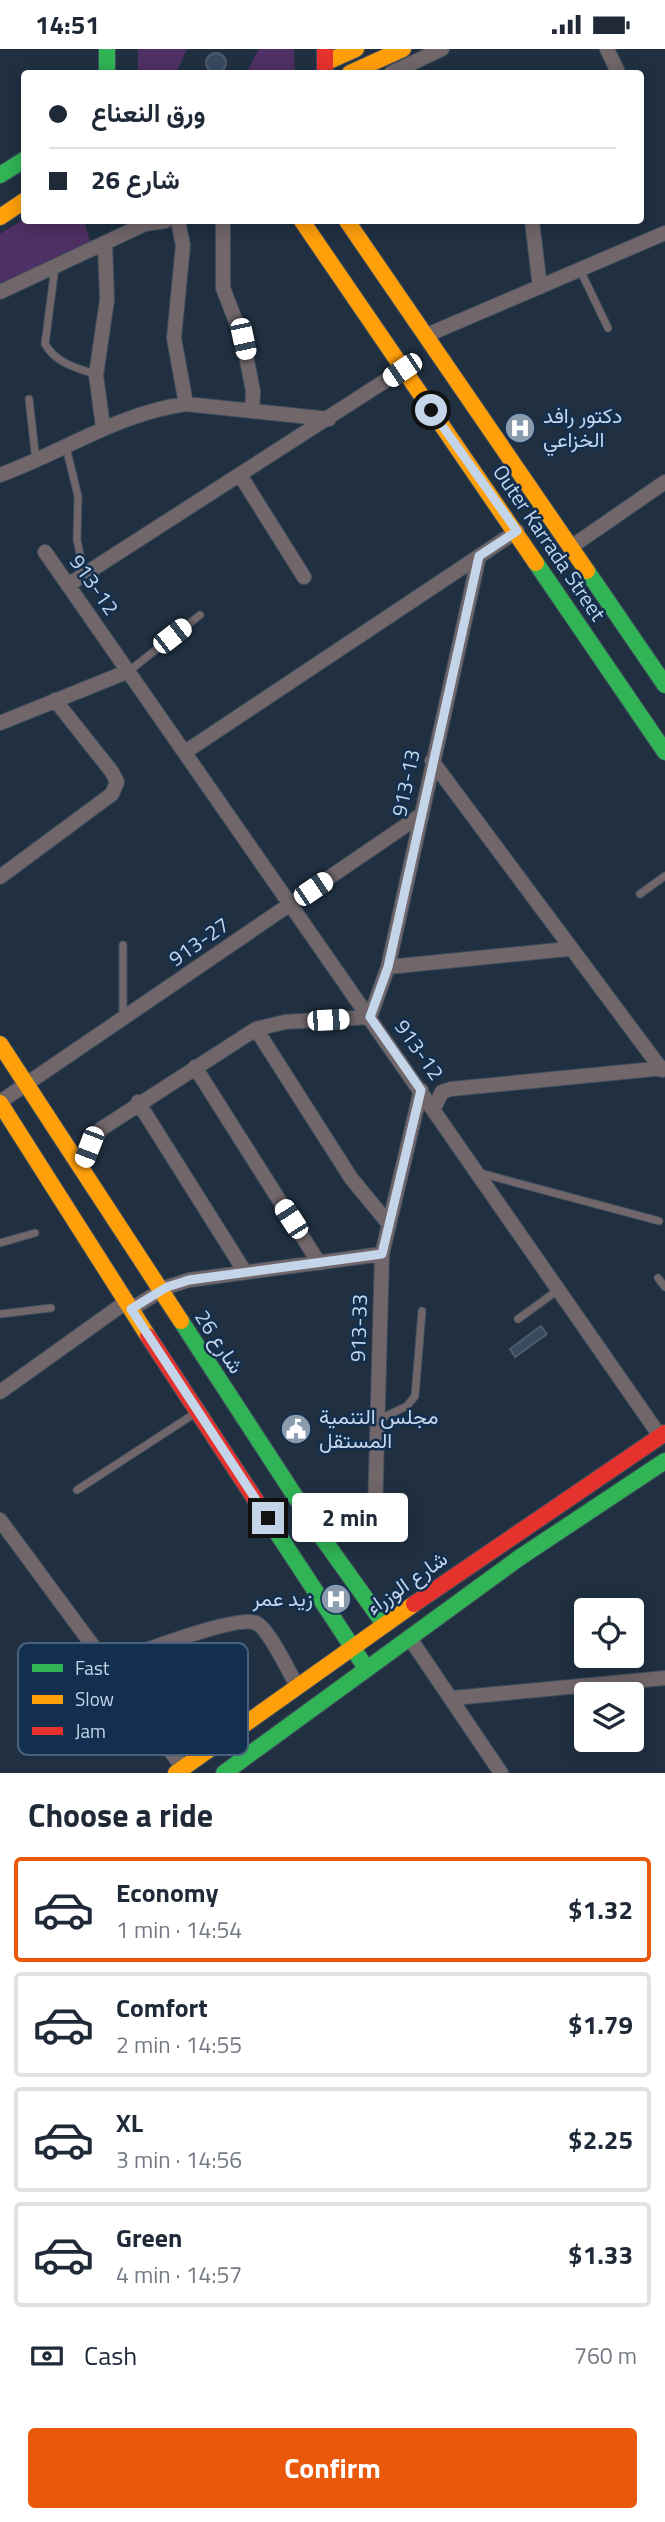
<!DOCTYPE html>
<meta charset="utf-8">
<style>
body{margin:0;font-family:"Titillium Web",Vazirmatn,sans-serif;background:#f6f6f7;color:#1f2937;height:100vh;display:flex;flex-direction:column;font-size:26px;white-space:nowrap}
*{box-sizing:border-box;margin:0}
p{font-size:23px;color:#747a83}
.icon{flex:none;width:38px;height:38px;fill:none;stroke:currentColor;stroke-width:2;stroke-linecap:round;stroke-linejoin:round}
.map{position:relative;height:1724px;overflow:hidden}
.panel{display:flex;flex-direction:column;background:#fff;flex:1}
.panel>*{flex:none}
.top-card{position:absolute;left:21px;top:21px;width:623px;height:154px;border-radius:7px;box-shadow:0 4px 18px #0003;display:grid;align-content:center;height:154px;padding:0 28px;background:#fff}
.controls{position:absolute;left:574px;top:1549px;display:grid;gap:14px}
.controls a{display:grid;place-items:center;width:70px;height:70px;border-radius:7px;background:#fff;box-shadow:0 4px 18px #0003;font-size:35px}
.end{position:absolute;width:32px;height:32px;margin:-16px;border:9px solid #c4d5e9;background:#111;box-shadow:0 0 0 4px #111}
.from{border-radius:50%}
.bubble{position:absolute;height:49px;border-radius:7px;background:#fff;box-shadow:0 4px 18px #0003;font-size:23px;font-weight:700;line-height:49px;text-align:center}
.car{position:absolute;width:21px;height:42px;margin:-21px -10px;border-radius:9px;box-shadow:0 0 5px 2px #0007;background:linear-gradient(#fff 24%,#345 0 40%,#fff 0 76%,#345 0 86%,#fff 0)}
.top-card b{display:flex;align-items:center;gap:24px;height:66px;font-size:26px}
.top-card b+b{border-top:2px solid #e0e1e3}
.top-card i{width:18px;height:18px;background:#1f2937}
ul{padding:0;list-style:none}
li{display:flex;align-items:center;gap:21px;height:105px;margin:0 14px 10px;padding:0 14px;border:4px solid #e0e1e3;border-radius:7px}
li div{flex:1}
li b{display:block;font-size:26px}
li em{font-style:normal;font-weight:700}
li.selected{border-color:#ea580c}
li>.icon{width:63px;height:63px;stroke-width:1.5}
h2{padding:0 28px;font-size:32px;line-height:84px}
.pay{display:flex;align-items:center;gap:18px;height:77px;padding:0 28px;font-size:26px}
.pay p{margin-inline-start:auto}
.button{display:flex;gap:14px;margin-top:auto;padding:14px 28px}
.button a{flex:1;height:80px;border-radius:7px;background:#ea580c;color:#fff;font-size:28px;font-weight:700;line-height:80px;text-align:center}
.status{display:flex;justify-content:space-between;align-items:center;height:49px;padding:0 35px;background:#fff;direction:ltr}
.status svg{height:19px;fill:currentColor}
.map>svg:first-child{display:block}
</style>
<div class="status"><b>14:51</b><svg viewBox="0 0 49 12"><path d="M0 12V9h3v3zM5 12V6h3v6zM10 12V3h3v9zM15 12V0h3v12zM26 1h20v11H26zM47 4h2v5h-2z"/></svg></div>
<div class="map">
<svg width="665" height="1724" viewBox="0 0 665 1724">
<rect width="100%" height="100%" fill="#203041"/>
<path fill="#4f3064" d="M138,0H187L176,24H138Z
M259,0H294L295,24H246Z
M24,170L84,172L91,195L0,234V185Z"/>
<path fill="#374a5f" stroke="#4e5b6a" stroke-width="2" d="M206 14a10 10 0 1 1 20 0a10 10 0 1 1-20 0Z
M541,1277L547,1285L515,1308L510,1300Z"/>
<g fill="none" stroke-linecap="round" stroke-linejoin="round">
<g stroke="#404e5d" stroke-width="9">
<path id="lane" d="M55,218L45,295C56,314 76,319 95,325
M580,221L608,279
M29,350L36,412
M66,398L78,447L77,491L84,525
M129,622L200,566
M640,845L665,827
M123,896V970
M480,1124L659,1172
M0,1194L35,1184
M658,1229L665,1238
M0,1265L51,1259
M518,1270L558,1241
M378,1371L407,1357L415,1347L422,1262
M77,1441L197,1363"/>
</g>
<g stroke="#404e5d" stroke-width="16">
<path id="street" d="M607,0L617,21
M391,24L442,0
M178,172L183,196L174,289L186,355
M223,172V239L243,291L253,342L252,362
M532,172L540,238
M0,243L145,175L165,172
M427,286L665,184
M103,378L96,326L107,251L105,194
M0,426C63,403 119,364 186,355L329,370
M240,426L304,528
M571,498L665,433
M45,503L660,1387
M68,536L402,321
M0,674L129,622
M185,703L517,482
M432,712L662,1021
M0,828L112,745L117,733L112,723L55,651
M388,918L568,900
M256,980L351,1129L388,1174
M195,1018L319,1214
M0,1053L421,766
M138,1053L245,1223
M434,1059L442,1043L451,1040L665,1019
M81,1120L101,1080L256,980L285,973L370,968L388,918L479,507
M131,1260L167,1238L189,1231L382,1205
M0,1343L126,1253
M0,1471L183,1719
M321,1487L375,1463L382,1205L421,1041
M409,1588L501,1724
M106,1616C131,1607 236,1565 256,1574C269,1580 289,1623 297,1637
M453,1649L665,1629"/>
</g>
<g stroke="#404e5d" stroke-width="18">
<path id="fast" d="M107,0V24
M0,126L24,111
M536,514L665,703
M587,522L665,636
M181,1272L321,1487L384,1575
M266,1467L366,1619
M224,1724L519,1509L665,1412"/>
</g>
<g stroke="#404e5d" stroke-width="18">
<path id="slow" d="M327,13L356,0
M350,24L403,0
M0,168L24,152
M302,172L536,514
M347,172L587,522
M0,995L181,1272
M0,1054L148,1287
M176,1724L414,1555"/>
</g>
<g stroke="#404e5d" stroke-width="18">
<path id="jam" d="M325,0V24
M148,1287L266,1467
M414,1555L665,1384"/>
</g>
<use href="#lane" stroke="#71676b" stroke-width="7"/>
<use href="#street" stroke="#71676b" stroke-width="14"/>
<use href="#fast" stroke="#30b455" stroke-width="16"/>
<use href="#slow" stroke="#ff9f0a" stroke-width="16"/>
<use href="#jam" stroke="#e5322d" stroke-width="16"/>
</g>
<g fill="none" stroke-linecap="round" stroke-linejoin="round">
<path stroke="#c4d5e9" stroke-width="9" d="M268,1469L131,1260L167,1238L189,1231L382,1205L421,1041L370,968L388,918L479,507L517,482L431,361"/>
</g>
<defs>
<g id="hospital-disc" transform="scale(1.575)"><circle r="9.5" fill="#8b9bae" stroke="#122f4f"/><path d="M-5-5h3v3.5h4V-5h3V5h-3V1.5h-4V5h-3Z" fill="#fff"/></g>
<g id="civic-disc" transform="scale(1.575)"><circle r="9.5" fill="#8b9bae" stroke="#122f4f"/><path d="M-.6-6.5H3V-4.5H.6V-3L4-1V1h2V6H-6V1h2V-1L-.6-3ZM-1.2 2.5V6h2.4V2.5Z" fill="#fff"/></g>
</defs>
<g fill-rule="evenodd">
<use href="#hospital-disc" x="520" y="379"/>
<use href="#civic-disc" x="296" y="1380"/>
<use href="#hospital-disc" x="336" y="1550"/>
</g>
<g text-anchor="middle" stroke-width="5" stroke-linejoin="round" paint-order="stroke">
<g font-size="21" fill="#c4d5e9" stroke="#122f4f" text-anchor="start">
<text x="543" y="374">دكتور رافد<tspan x="543" dy="24">الخزاعي</tspan></text>
<text x="319" y="1375">مجلس التنمية<tspan x="319" dy="24">المستقل</tspan></text>
<text x="313" y="1557" text-anchor="end">زيد عمر</text>
</g>
<g font-size="21" fill="#c4d5e9" stroke="#122f4f">
<text transform="translate(549 494) rotate(56)" y="7">Outer Karrada Street</text>
<text transform="translate(94 536) rotate(55)" y="7">913-12</text>
<text transform="translate(406 734) rotate(-78)" y="7">913-13</text>
<text transform="translate(199 893) rotate(-35)" y="7">913-27</text>
<text transform="translate(419 1001) rotate(55)" y="7">913-12</text>
<text transform="translate(359 1279) rotate(-88)" y="7">913-33</text>
<text transform="translate(219 1293) rotate(57)" y="7">شارع 26</text>
<text transform="translate(407 1534) rotate(-35)" y="7">شارع الوزراء</text>
</g>
</g>
<rect x="18" y="1594" width="230" height="112" rx="10" fill="#122f4f" stroke="#47617d" stroke-width="2"/>
<rect x="32" y="1615" width="31" height="8" fill="#30b455"/>
<rect x="32" y="1646" width="31" height="9" fill="#ff9f0a"/>
<rect x="32" y="1678" width="31" height="8" fill="#e5322d"/>
<g font-size="19" fill="#c4d5e9">
<text x="75" y="1626">Fast</text>
<text x="75" y="1657">Slow</text>
<text x="75" y="1689">Jam</text>
</g>
</svg>
<div class="controls">
<a><svg class="icon" aria-label="locate" viewBox="0 0 24 24"><circle cx="12" cy="12" r="6"/><path d="M12 2v4M12 18v4M2 12h4M18 12h4"/></svg></a>
<a><svg class="icon" aria-label="layers" viewBox="0 0 24 24"><path d="M12 4l9 5-9 5-9-5zM3 14l9 5 9-5"/></svg></a>
</div>
<i class="end from" style="left:431px;top:361px"></i>
<i class="end" style="left:268px;top:1469px"></i>
<div class="bubble" style="left:292px;top:1444px;width:116px">2 min</div>
<i class="car" style="left:243px;top:290px;rotate:168deg"></i>
<i class="car" style="left:402px;top:321px;rotate:236deg"></i>
<i class="car" style="left:172px;top:587px;rotate:52deg"></i>
<i class="car" style="left:313px;top:840px;rotate:56deg"></i>
<i class="car" style="left:328px;top:971px;rotate:87deg"></i>
<i class="car" style="left:89px;top:1098px;rotate:201deg"></i>
<i class="car" style="left:291px;top:1170px;rotate:327deg"></i>
<div class="top-card">
<b><i class="from"></i>ورق النعناع</b>
<b><i></i>شارع 26</b>
</div>
</div>
<section class="panel">
<h2>Choose a ride</h2>
<ul>
<li class="selected"><svg class="icon" aria-label="car" viewBox="0 0 24 24"><path d="M5 17H2v-5l4-1 3-4h7l3 4 3 1v5h-3M9 17h6M6 11h13"/><circle cx="7" cy="17" r="2"/><circle cx="17" cy="17" r="2"/></svg><div><b>Economy</b><p>1 min · 14:54</p></div><em>$1.32</em></li>
<li><svg class="icon" aria-label="car" viewBox="0 0 24 24"><path d="M5 17H2v-5l4-1 3-4h7l3 4 3 1v5h-3M9 17h6M6 11h13"/><circle cx="7" cy="17" r="2"/><circle cx="17" cy="17" r="2"/></svg><div><b>Comfort</b><p>2 min · 14:55</p></div><em>$1.79</em></li>
<li><svg class="icon" aria-label="car" viewBox="0 0 24 24"><path d="M5 17H2v-5l4-1 3-4h7l3 4 3 1v5h-3M9 17h6M6 11h13"/><circle cx="7" cy="17" r="2"/><circle cx="17" cy="17" r="2"/></svg><div><b>XL</b><p>3 min · 14:56</p></div><em>$2.25</em></li>
<li><svg class="icon" aria-label="car" viewBox="0 0 24 24"><path d="M5 17H2v-5l4-1 3-4h7l3 4 3 1v5h-3M9 17h6M6 11h13"/><circle cx="7" cy="17" r="2"/><circle cx="17" cy="17" r="2"/></svg><div><b>Green</b><p>4 min · 14:57</p></div><em>$1.33</em></li>
</ul>
<div class="pay"><svg class="icon" aria-label="cash" viewBox="0 0 24 24"><path d="M3 7h18v10H3z"/><circle cx="12" cy="12" r="2"/></svg>Cash<p>760 m</p></div>
<div class="button"><a>Confirm</a></div>
</section>
